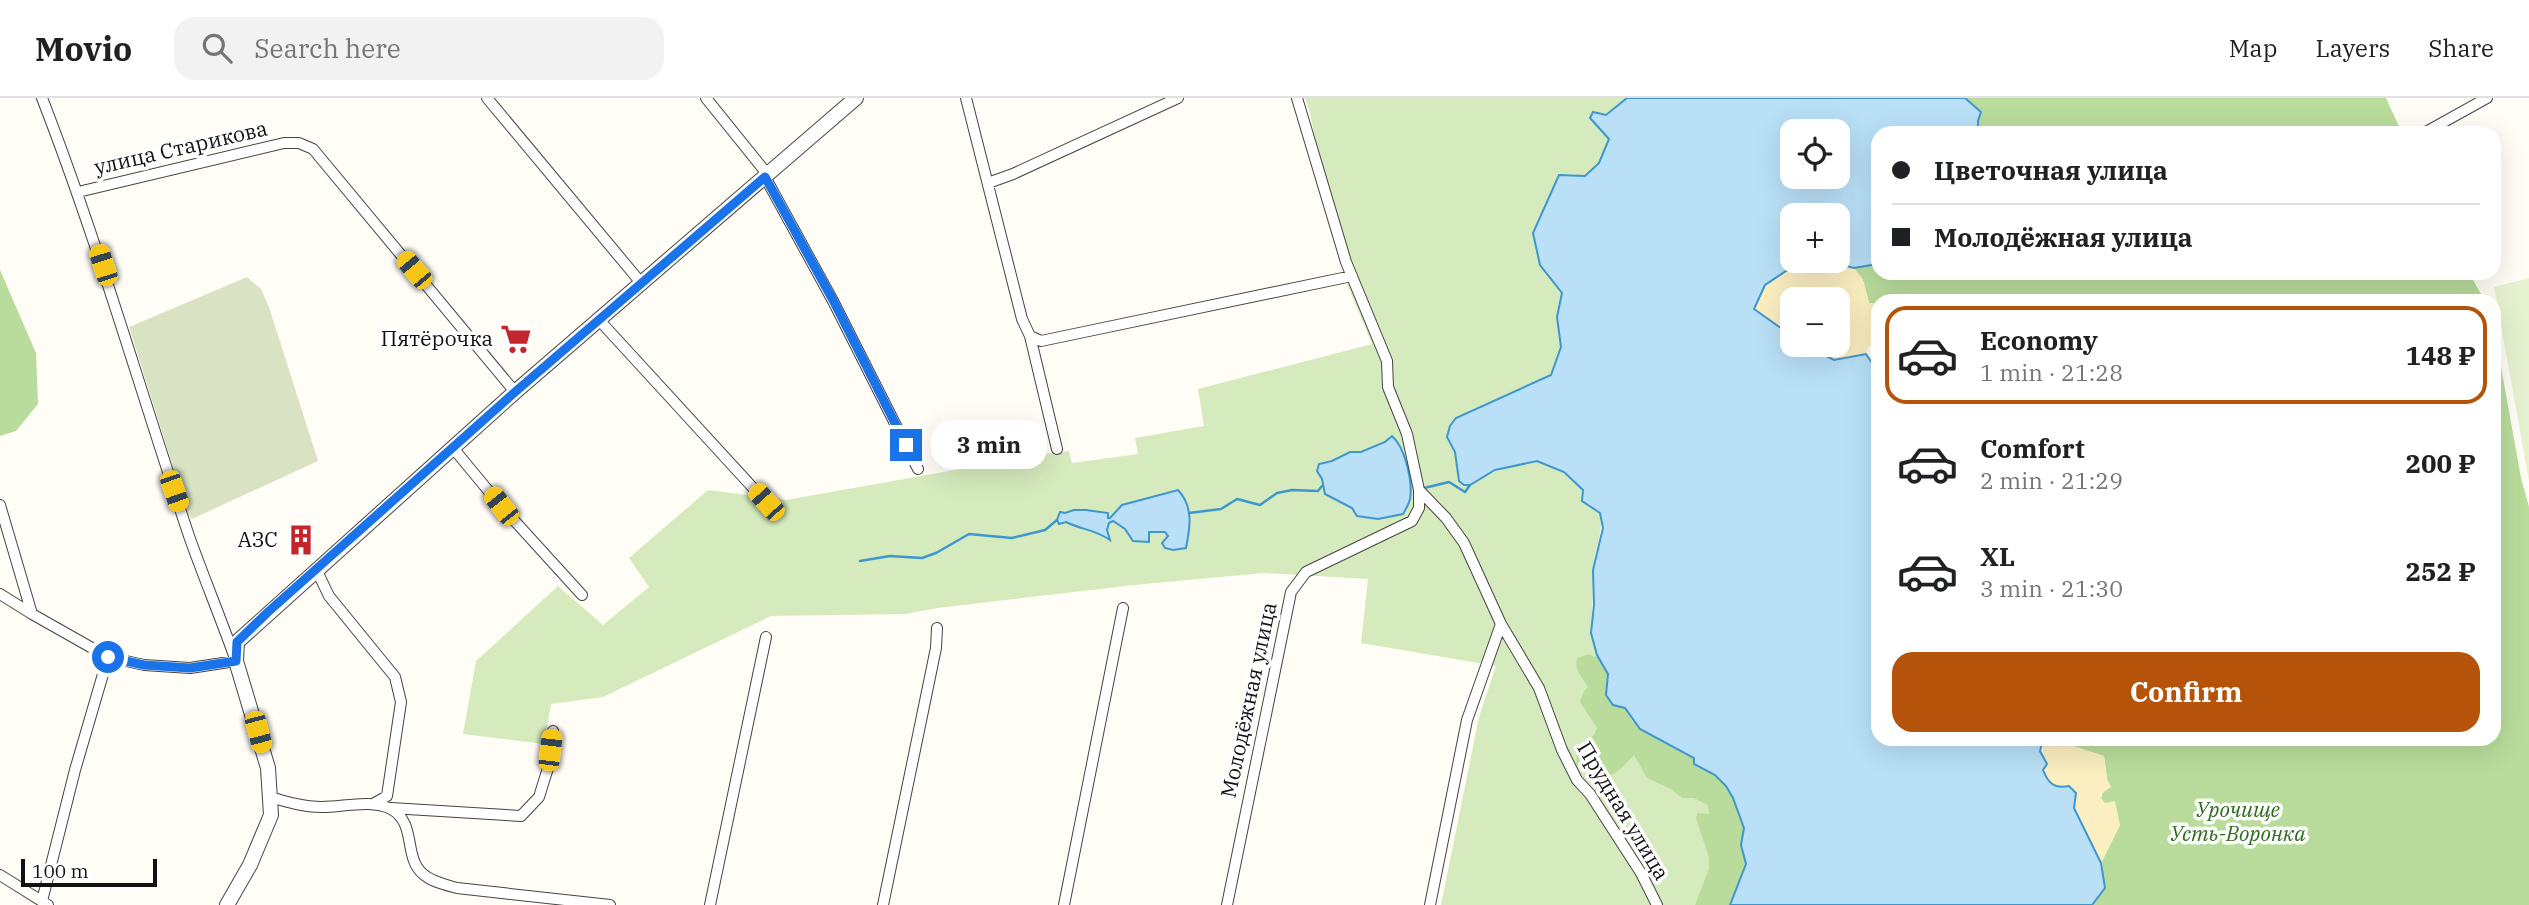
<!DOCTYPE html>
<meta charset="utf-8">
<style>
body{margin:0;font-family:"IBM Plex Serif",serif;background:#f2f2f2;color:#202124;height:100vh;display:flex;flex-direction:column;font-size:26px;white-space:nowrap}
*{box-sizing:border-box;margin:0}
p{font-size:23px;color:#757577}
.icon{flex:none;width:38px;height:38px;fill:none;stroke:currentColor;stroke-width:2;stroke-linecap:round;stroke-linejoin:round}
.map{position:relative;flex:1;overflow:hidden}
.details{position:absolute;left:1871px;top:196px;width:630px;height:452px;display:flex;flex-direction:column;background:#fff;border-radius:21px;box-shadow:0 7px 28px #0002}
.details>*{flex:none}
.banner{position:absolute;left:1871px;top:28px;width:630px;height:154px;border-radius:21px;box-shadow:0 7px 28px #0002;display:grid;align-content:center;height:154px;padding:0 21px;background:#fff}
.controls{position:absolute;left:1780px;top:21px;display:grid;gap:14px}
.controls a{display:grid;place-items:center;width:70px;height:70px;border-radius:14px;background:#fff;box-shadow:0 7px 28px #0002;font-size:35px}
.scale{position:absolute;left:21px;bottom:18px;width:136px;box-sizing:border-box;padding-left:7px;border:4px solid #111;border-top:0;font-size:19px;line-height:24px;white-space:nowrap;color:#111;-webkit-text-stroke:5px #fff;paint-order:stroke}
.end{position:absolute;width:32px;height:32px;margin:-16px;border:9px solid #1a73e8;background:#fff;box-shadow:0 0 0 4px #fff}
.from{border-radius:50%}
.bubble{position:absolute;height:49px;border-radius:21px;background:#fff;box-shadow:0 7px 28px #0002;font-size:23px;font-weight:700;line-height:49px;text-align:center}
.car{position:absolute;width:21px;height:42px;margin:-21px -10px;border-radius:9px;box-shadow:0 0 5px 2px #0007;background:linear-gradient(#f5c518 24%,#345 0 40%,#f5c518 0 76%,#345 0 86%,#f5c518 0)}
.banner b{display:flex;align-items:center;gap:24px;height:66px;font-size:26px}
.banner b+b{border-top:2px solid #e0e0e0}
.banner i{width:18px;height:18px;background:#202124}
ul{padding:12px 0 0;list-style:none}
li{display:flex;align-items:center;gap:21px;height:98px;margin:0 14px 10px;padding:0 7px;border:4px solid transparent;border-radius:21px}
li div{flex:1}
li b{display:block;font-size:26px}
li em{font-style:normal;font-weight:700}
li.selected{border-color:#b45309}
li>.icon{width:63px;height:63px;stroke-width:1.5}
.button{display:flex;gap:14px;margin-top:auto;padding:14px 21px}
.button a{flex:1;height:80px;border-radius:21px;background:#b45309;color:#fff;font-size:28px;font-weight:700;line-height:80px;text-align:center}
header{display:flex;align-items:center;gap:42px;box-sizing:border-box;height:98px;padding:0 35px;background:#fff;border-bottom:2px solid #e0e0e0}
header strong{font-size:33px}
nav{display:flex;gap:38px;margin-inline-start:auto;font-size:24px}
.search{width:490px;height:63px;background:#f2f2f2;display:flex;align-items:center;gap:18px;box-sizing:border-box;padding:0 24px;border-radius:21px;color:#757577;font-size:26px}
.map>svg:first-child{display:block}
</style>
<header>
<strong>Movio</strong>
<div class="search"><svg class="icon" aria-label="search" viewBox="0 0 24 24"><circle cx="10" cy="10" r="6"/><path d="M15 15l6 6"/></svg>Search here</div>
<nav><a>Map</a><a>Layers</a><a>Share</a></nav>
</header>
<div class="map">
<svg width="2529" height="807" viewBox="0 0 2529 807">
<rect width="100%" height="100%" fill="#fffdf5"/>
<path fill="#d5ebbd" d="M1305,0H1627L1605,17L1590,20L1609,41L1599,65L1585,78L1540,167L1562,195L1557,219L1561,249L1551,277L1456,320L1447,339L1455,354V363L1470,387C1485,378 1519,361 1537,363C1555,365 1571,381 1583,393L1582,403L1600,415C1604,438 1593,453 1593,475C1592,495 1593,515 1591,535L1715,678L1730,807H1441L1479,619L1496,568L1361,545L1368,481L1264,475L1134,487L938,510L905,516L771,518L603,599L551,606L544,646L463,636L476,563L558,488L603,527L649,489L629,460L708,392L786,402L1044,356L1069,353L1072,365L1138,356L1135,340L1204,328L1198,291L1372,246L1347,186L1358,181C1341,140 1330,96 1318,52C1313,34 1312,17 1305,0Z"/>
<path fill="#b9dc9c" d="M1965,0H2386L2402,35H1978L1974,7Z
M1878,166V175H2469L2485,203H1878V206L1869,205L1863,182L1854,170Z
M0,172L36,255L38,306L16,333L0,338Z
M2494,230L2521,380L2529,409V807H2093L2105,790L2101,765L2120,727L2101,700L2107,681L2104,658L2051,641L2494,640Z
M1589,556L1594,559L1597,557L1608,576L1606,596L1625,610L1632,623L1655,640L1694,660V666L1715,678L1726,688L1733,700L1744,730L1741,747L1746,766L1730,807H1695L1709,771V760L1696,720L1697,715L1709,716L1708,707L1694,700H1682L1671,691L1647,680L1634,657C1612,682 1607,683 1576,667L1578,648L1594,637L1597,630L1580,604L1584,593L1588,589C1582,579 1574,572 1577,560Z"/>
<path fill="#fbeec1" d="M1823,163L1854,170L1863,182L1869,205L1878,206V243L1868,249L1866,256L1834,262L1805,247H1838V201H1792V238L1754,212L1765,187L1786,173Z
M2043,641H2051L2104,658L2107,681L2111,689L2101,696V700L2105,705L2115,703L2120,727L2101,765L2065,689C2036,690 2044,659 2043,641Z"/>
<path fill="#d9e3c4" d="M247,179L261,191L269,209L318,363L192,421L188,416L129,229Z"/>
<path fill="#e6f2cf" d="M2529,180V383L2494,189Z"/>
<path fill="#b9e0f7" stroke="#3f96cf" stroke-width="2" fill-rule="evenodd" d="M1627,0H1965L1981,14L1978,23V35H1878V166L1854,170L1826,163H1838V117H1792V163H1823L1786,173L1765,187L1754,211L1792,238V247H1805L1834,262L1866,256L1878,274V640L2043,641L2040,653L2047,666L2043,672C2048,685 2054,691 2069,688L2076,695L2074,710L2101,765L2105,790L2092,807H1730L1746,766L1741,747L1744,730L1733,700L1726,688L1715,677L1694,666V660L1640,631L1625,610L1613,607L1606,597L1608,576L1597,557L1591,535L1594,507L1593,472L1603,430L1600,415L1582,403L1583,392L1564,374L1537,363L1495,372L1470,387H1464L1459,383L1455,354L1447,339L1450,328L1456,320L1551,277L1561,249L1557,219L1562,195L1540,167L1533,135L1559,77L1585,78L1599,65L1609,41L1590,20L1593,14L1606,17ZM1792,33H1838V79H1792Z
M1392,338C1405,349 1413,384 1410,401C1409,406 1406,411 1403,416L1378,421L1357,418L1352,410L1325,396L1322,381L1317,373L1319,366L1332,363L1350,354H1361L1385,344Z
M1178,392C1194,409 1190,430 1186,450L1173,452L1165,450L1162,445L1168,438L1165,434H1149V444L1133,443L1125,431L1113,423L1109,425L1107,432L1110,442C1094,431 1082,432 1066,424L1059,426L1057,422L1060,414L1065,415L1074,412H1086L1108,415V420H1110L1122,407Z"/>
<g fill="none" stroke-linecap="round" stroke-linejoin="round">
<path stroke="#3f96cf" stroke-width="2.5" d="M1424,390L1449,384L1465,394L1470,387
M1189,415L1221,411L1237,401L1260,407L1277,395L1292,392L1318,393L1322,388
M860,463L890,458L922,460L936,455L969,436L1012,440L1045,432L1057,422"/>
<g stroke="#444" stroke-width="12">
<path id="minor" d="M487,0L642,186
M706,0L768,77
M966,0L1022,221L1030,238L1057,351
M1297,0L1346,164L1387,263L1388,289L1407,336L1419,392L1446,420L1464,445L1501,526L1467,622L1430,807
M2424,35L2487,0
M765,79L833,203L918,371
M988,85L1013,76L1178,0
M78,94L284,45H299L313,51L515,294
M600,223L766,404
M1030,238L1041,243L1352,178
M453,350L501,408L582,497
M0,407L32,516L108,559L144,567L190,570L236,563C221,521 204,480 189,438C140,292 98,144 42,0
M316,471L329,498L395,579L401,604L387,698L373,706
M0,496L32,516
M1501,526L1539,590L1562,652L1577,682L1590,696L1641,775L1657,807
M270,699C287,704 304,709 322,709C344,709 371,701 391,711C417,725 403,759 423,776C432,784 446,787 457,790L610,807
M391,710L521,718L539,699L548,670L553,633
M0,777L48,807
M42,803L75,672L108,559
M710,807L766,539
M883,807L936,550L937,530
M1064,807L1123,510
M1227,807L1291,494L1306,474L1412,423L1419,410V392"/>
</g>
<g stroke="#444" stroke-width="16">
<path id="tertiary" d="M227,807L250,767L271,717L268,670L236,563L237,544L515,294L856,0"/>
</g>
<use href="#minor" stroke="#fff" stroke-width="10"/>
<use href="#tertiary" stroke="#fff" stroke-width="14"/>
</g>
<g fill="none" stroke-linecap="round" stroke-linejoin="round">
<path stroke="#1a73e8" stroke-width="9" d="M108,559L144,567L190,570L236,563L237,544L268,514L515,294L765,79L833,202L906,347"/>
</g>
<defs>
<g id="supermarket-bare" transform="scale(2.415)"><path d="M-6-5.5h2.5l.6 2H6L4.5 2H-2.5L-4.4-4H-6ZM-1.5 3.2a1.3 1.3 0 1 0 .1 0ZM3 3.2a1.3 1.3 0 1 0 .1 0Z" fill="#c4262e" stroke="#fff" stroke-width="2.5" paint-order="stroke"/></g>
<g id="building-bare" transform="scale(2.415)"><path d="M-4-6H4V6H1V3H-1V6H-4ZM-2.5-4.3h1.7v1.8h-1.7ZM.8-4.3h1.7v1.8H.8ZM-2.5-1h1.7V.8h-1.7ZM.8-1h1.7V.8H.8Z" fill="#c4262e" stroke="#fff" stroke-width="2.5" paint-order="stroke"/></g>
</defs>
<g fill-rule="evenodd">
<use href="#supermarket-bare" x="516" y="241"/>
<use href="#building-bare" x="301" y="442"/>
</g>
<g text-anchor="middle" stroke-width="7" stroke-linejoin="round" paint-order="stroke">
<g font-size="21" fill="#111" stroke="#fff">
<text transform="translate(181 50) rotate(-13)" y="7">улица Старикова</text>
<text transform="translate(1249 602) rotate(-78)" y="7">Молодёжная улица</text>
<text transform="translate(1623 713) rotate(59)" y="7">Прудная улица</text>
</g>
<g font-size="21" fill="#111" stroke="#fff" text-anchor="end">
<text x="493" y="248">Пятёрочка</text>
<text x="278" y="449">АЗС</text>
</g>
<g font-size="21" font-style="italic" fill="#2f6b1f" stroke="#fff">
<text x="2238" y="719">Урочище<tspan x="2238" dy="24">Усть-Воронка</tspan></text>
</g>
</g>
</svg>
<div class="controls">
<a><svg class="icon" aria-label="locate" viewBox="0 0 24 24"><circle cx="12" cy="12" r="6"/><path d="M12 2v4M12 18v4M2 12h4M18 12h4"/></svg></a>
<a>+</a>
<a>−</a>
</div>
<div class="scale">100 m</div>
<i class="end from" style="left:108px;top:559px"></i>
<i class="end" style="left:906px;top:347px"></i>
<div class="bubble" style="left:931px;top:322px;width:116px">3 min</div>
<i class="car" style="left:103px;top:167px;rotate:342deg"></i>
<i class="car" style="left:414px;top:172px;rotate:320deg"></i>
<i class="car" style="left:174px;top:393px;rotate:161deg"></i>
<i class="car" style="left:766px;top:404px;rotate:318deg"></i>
<i class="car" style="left:501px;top:408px;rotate:322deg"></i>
<i class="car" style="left:258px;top:634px;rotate:165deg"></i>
<i class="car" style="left:550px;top:652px;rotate:7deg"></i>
<div class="banner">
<b><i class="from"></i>Цветочная улица</b>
<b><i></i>Молодёжная улица</b>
</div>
<section class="details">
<ul>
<li class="selected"><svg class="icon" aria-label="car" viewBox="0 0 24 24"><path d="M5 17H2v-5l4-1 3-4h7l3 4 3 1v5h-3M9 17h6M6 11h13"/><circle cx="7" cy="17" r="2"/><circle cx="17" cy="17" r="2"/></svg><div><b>Economy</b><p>1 min · 21:28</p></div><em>148 ₽</em></li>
<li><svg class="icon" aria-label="car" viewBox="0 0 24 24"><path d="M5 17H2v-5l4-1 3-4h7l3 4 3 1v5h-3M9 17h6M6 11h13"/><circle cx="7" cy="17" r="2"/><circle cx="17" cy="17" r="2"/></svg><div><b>Comfort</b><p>2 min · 21:29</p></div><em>200 ₽</em></li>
<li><svg class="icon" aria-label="car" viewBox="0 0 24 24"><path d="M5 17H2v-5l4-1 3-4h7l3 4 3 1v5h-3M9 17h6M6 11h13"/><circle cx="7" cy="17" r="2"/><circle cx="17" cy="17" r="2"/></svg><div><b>XL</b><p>3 min · 21:30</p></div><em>252 ₽</em></li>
</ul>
<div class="button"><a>Confirm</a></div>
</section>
</div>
